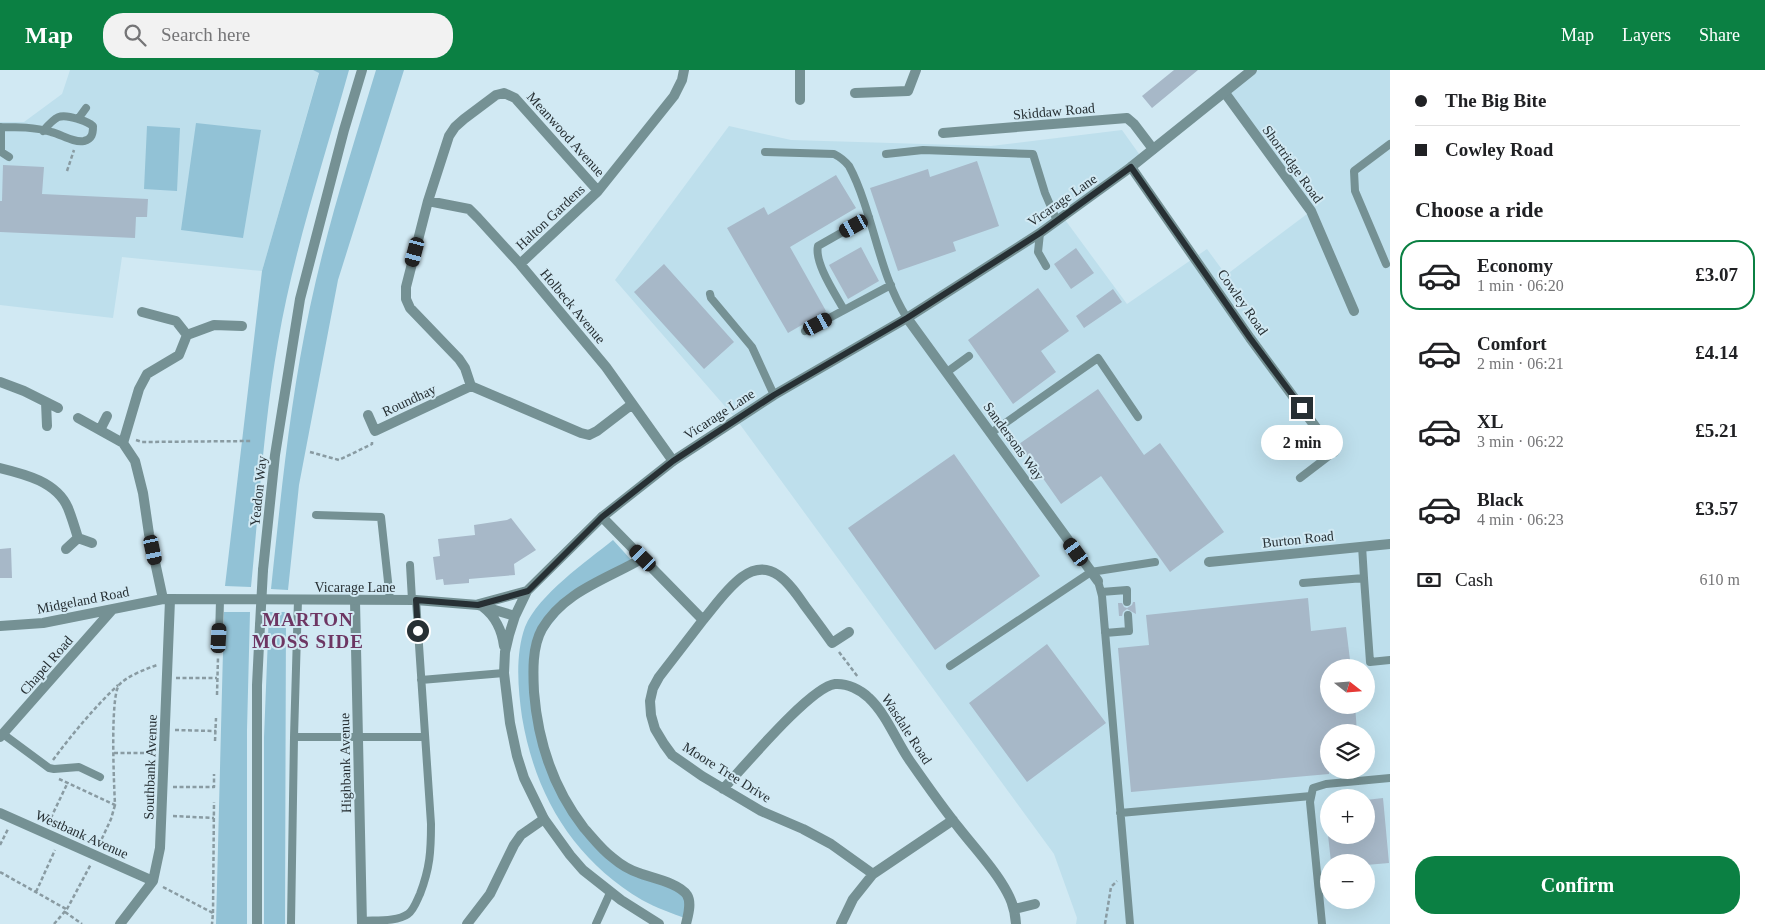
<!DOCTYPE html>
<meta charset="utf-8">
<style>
body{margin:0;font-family:Georgia,serif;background:#f2f2f2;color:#202124;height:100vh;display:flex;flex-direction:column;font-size:19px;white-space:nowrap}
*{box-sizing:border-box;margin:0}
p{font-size:16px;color:#757577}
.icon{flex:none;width:28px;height:28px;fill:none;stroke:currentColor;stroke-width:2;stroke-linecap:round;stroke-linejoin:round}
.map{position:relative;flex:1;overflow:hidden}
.sheet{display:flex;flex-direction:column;background:#fff;width:375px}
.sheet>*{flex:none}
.top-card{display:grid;align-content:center;height:110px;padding:0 25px;background:#fff}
.needle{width:32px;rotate:107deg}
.buttons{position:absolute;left:1320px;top:589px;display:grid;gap:10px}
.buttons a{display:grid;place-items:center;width:55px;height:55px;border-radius:50%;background:#fff;box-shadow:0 5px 20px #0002;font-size:25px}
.end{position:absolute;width:22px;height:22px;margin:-11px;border:6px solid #273034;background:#fff;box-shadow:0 0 0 2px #fff}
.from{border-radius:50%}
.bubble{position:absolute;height:35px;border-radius:18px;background:#fff;box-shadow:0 5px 20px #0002;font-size:16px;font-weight:800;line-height:35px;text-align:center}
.car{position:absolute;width:15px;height:30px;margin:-15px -8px;border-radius:6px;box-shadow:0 0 4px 1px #0007;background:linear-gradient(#222 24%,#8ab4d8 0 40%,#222 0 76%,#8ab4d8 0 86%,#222 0)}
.top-card b{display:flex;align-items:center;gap:18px;height:48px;font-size:19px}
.top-card b+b{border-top:1px solid #e0e0e0}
.top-card i{width:12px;height:12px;background:#202124}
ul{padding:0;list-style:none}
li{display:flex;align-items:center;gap:15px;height:70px;margin:0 10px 8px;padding:0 15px;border:2px solid transparent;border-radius:20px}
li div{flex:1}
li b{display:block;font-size:19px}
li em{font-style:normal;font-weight:800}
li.on{border-color:#0b8043}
li>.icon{width:45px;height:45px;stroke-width:1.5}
h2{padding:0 25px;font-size:22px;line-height:60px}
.pay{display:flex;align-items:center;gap:12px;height:55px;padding:0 25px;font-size:19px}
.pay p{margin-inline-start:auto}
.cta{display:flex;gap:10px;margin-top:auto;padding:10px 25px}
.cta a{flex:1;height:58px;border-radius:20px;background:#0b8043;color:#fff;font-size:20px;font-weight:800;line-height:58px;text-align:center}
header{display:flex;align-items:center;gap:30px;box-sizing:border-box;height:70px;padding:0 25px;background:#0b8043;color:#fff}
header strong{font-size:24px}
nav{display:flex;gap:28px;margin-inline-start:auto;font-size:18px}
.search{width:350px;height:45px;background:#f2f2f2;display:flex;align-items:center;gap:12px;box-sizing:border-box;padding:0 18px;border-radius:20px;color:#757577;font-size:19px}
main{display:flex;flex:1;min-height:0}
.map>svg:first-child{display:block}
</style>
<header>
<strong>Map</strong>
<div class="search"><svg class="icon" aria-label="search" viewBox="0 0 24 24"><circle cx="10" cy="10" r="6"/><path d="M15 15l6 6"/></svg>Search here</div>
<nav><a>Map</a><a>Layers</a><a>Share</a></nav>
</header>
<main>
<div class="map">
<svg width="1390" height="854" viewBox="0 0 1390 854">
<rect width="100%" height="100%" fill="#d1e9f3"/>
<path fill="#bedfec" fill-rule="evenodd" d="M70,0H313L319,2L262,201L122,187L113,248L0,235V52H24L62,24Z
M1252,0H1390V854H1076L1077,848L1054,784L736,349L615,210L729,56L791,70L991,76L1122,60L1142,88L1063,147L1127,234L1207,179L1226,205L1311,141L1225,23ZM1329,598H1366V635H1329ZM1329,662H1366V700H1329ZM1329,728H1366V765H1329ZM1329,792H1366V830H1329Z"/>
<path fill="#92c2d6" d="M313,0H349C324,90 294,179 278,272C264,352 259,435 251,517L225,516L262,201L319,3Z
M376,0H404L338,210L299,415L288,520L271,519C281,425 290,330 310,237C327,157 352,79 376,0Z
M196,53L261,60L243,168L181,160Z
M147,56L180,58L177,121L144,119Z
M613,470L634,493L577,523L538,570L536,641L561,723L613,788L687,824V849C672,843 656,838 642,830C573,789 535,725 522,647C518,619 515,585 525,557C539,524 586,492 613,470Z
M224,542H250L247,660V854H216Z
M269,542H286L285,854H264V667Z"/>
<path fill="#a7b8c8" d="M1174,0H1198L1152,38L1142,26Z
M977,91L999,156L953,172L956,181L898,201L870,118L928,99L930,107Z
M3,95L44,97L42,124L148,129L147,147H136L135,168L0,162V131H2Z
M836,105L856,138L790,177L826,241L788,263L727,158L764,137L768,145Z
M861,177L879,211L848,229L829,195Z
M1076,178L1094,203L1071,219L1054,194Z
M664,194L734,272L704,299L634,222Z
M1038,218L1069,261L1041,281L1056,302L1013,334L968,270Z
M1113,219L1122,232L1084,258L1076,246Z
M1098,319L1144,385L1160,373L1224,462L1170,502L1101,406L1061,434L1019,374Z
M954,384L1040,506L935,580L848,458Z
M511,448L536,480L514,494L515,505L469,509V513L444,515L443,509L436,510L433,487L440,486L438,469L475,465L474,455L507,450Z
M11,478L12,508H0V479Z
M1308,528L1311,561L1346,557L1351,598H1329V635H1355L1357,662H1329V704L1131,722L1118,578L1149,575L1146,545Z
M1133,532H1135L1136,544L1127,539L1123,542L1122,546H1119L1118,533H1122L1124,537L1127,538L1132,535Z
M1047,574L1106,653L1027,712L969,633Z
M1383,728L1389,793L1366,795V792H1331L1328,765H1366V730Z"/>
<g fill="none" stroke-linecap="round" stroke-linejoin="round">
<path stroke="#899ba2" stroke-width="2.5" stroke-dasharray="4 2.5" stroke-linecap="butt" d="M67,101L74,80
M136,370L142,372L251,371
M310,382L339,390L372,374V372
M839,582L858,607
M176,608H217
M217,625L218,587
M175,660L216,661
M215,671L216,648
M114,683H153
M53,690C73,663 94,638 118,615
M59,709L115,735C114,714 110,628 119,615C125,607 148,598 157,595
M173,717H214V704
M173,746L214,748
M48,754L68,712
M0,775L8,759
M99,775L111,749L115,735
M0,802L66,839
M163,817L213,843L212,854
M36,822L55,780
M65,842L82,854
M213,843L214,732
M54,854L67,839L91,794
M1105,854L1111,817L1117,811"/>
<path stroke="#759194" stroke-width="8" d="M78,49L86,38
M0,57C17,57 35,57 51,62C61,64 73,73 84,71C92,69 93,64 93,56C88,52 84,51 78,49C59,43 56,46 43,61
M1,57V82L9,87
M765,82L834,84C840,87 845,91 849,96C855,107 860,120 864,132C877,170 885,214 907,248
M886,84L923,80L1033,84L1045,123L1057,151
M1040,163L1038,182L1046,196
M1386,194L1355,121L1354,101L1390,74
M710,224L711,228L752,277L774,325
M844,240C836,225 814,193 818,176L869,147
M805,261L891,215
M947,302L969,286
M991,363L1098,288L1138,347
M1300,408L1334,382
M316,445L381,447L390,530
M1362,476L1364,508
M410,495L412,530
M1098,511L1102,526L1130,854
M1303,513L1364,508L1370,592L1390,590
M1101,522L1127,520V532
M1105,563L1129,561L1128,545
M219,568L220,530
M950,596L1091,502L1155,492
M421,610L504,603
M3,664L49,698L54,699L79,697L100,707
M294,667H425
M1120,743L1311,726
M362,851C375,850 397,852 408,844C414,840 417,830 420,824C430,798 431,781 431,754L416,530
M291,854L294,667L298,530
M596,854L610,823
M1322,854L1310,732L1313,718L1326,714L1390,708"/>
<path stroke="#759194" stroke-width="10" d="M800,0V30
M855,23L908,21L916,0
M1225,23L1311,141L1354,241
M943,63L1127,48L1134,54L1153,79
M1131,97L1250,268L1334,382
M598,121L515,28L504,23L496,25L464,49L455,57L449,66L428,131L406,217V229L410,238L459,289L465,298L471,316L581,363L589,365L597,361L631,335
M428,131L469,139L478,148L520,194L606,297L673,391
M520,194L598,121L674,26L682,10L684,0
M142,242L176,251L187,265
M907,248L1098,511
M0,312L24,321L46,332L47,356
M46,332L58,338
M368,345L375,361L471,316
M78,348L123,373L135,391L143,423L149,464L163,529
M100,360L107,346
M123,373L139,319L147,304L179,285L187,265L214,255L242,256
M0,398C25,404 57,412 68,438C72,448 75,458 78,468
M602,447L703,550L659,607L653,618L650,631L651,645L655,659L664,674L672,685L702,706L761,741L803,759L831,774L873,804
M78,468L92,473
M66,479L78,468
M643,488C608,509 564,521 542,559C532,577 533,602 534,622C538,672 553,718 584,758C593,768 602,780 613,788C620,794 630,800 639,803C652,808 679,813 687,825C692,833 688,845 686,854
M1209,492L1390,474
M355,531L362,854
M703,550C715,536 726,519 742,507C771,486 790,514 805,536C814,548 823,560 832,573L849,562
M723,719C743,698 810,617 835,614C847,613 861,620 869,628C887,645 896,671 910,691C926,714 942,737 959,758C973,776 989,793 1001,812C1010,826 1015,837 1016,854
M0,743L153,811
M1015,839L1035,834
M120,854L153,811L160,778L170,530
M467,854L490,824L514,775L521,765L544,749
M841,854L853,829L873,804L953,750"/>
<path stroke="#759194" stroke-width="10" d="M263,500L275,385L300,229L344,60L362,0
M479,534L527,521
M483,537C495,546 502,561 504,576
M0,556L43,553L163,529L416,530L478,535L515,546
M0,667L112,540
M257,854V615L260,555
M659,854L621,830L583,800L570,785L544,749L524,708L517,686L510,653L504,603L505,582L509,565L515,546L527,521L602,447L673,391L774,325L907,248L1040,163L1131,97L1252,0"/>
<path stroke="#759194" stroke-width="10" d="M260,555L263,500"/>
</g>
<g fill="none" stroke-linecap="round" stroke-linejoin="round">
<path stroke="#273034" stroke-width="6" d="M418,561L416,530L478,535L528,521L602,447L673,391L774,325L907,248L1040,163L1131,97L1250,268L1302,338"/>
</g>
<g text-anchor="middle" stroke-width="4" stroke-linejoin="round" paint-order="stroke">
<g font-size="14" fill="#273034" stroke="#d1e9f3">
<text transform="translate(1054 41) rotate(-5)" y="5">Skiddaw Road</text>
<text transform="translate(566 64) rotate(48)" y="5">Meanwood Avenue</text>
<text transform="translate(1293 94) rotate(54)" y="5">Shortridge Road</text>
<text transform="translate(1062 130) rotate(-35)" y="5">Vicarage Lane</text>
<text transform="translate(550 147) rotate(-43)" y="5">Halton Gardens</text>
<text transform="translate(1243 232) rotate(55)" y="5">Cowley Road</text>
<text transform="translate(573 236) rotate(50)" y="5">Holbeck Avenue</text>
<text transform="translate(409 330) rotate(-25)" y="5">Roundhay</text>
<text transform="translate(719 344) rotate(-33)" y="5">Vicarage Lane</text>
<text transform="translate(1014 371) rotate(54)" y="5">Sandersons Way</text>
<text transform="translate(258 421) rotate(-84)" y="5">Yeadon Way</text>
<text transform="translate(1298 469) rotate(-6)" y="5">Burton Road</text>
<text x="355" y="522">Vicarage Lane</text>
<text transform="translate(83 530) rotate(-11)" y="5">Midgeland Road</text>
<text transform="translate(46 595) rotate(-49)" y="5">Chapel Road</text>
<text transform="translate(907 659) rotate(57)" y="5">Wasdale Road</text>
<text transform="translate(345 693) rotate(-91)" y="5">Highbank Avenue</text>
<text transform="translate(150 697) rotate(-88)" y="5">Southbank Avenue</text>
<text transform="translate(727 702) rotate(32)" y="5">Moore Tree Drive</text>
<text transform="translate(82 764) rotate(24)" y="5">Westbank Avenue</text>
</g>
<g font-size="19" font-weight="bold" letter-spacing="1" fill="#6d3663" stroke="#d1e9f3">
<text x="308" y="556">MARTON<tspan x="308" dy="22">MOSS SIDE</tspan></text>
</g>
</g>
</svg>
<div class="buttons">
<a><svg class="needle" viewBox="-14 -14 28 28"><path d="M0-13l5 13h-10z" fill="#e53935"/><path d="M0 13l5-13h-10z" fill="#757577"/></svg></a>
<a><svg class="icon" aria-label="layers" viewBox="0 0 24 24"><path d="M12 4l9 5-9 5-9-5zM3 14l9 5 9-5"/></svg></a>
<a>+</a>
<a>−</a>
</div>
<i class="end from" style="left:418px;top:561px"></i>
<i class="end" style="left:1302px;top:338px"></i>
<div class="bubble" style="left:1261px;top:355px;width:82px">2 min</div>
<i class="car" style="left:854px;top:156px;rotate:241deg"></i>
<i class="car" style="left:415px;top:182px;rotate:195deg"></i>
<i class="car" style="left:818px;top:254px;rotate:62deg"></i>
<i class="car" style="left:153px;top:480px;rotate:168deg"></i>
<i class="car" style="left:1076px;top:482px;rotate:324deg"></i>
<i class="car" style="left:643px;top:488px;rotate:315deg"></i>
<i class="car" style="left:219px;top:568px;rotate:3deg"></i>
</div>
<section class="sheet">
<div class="top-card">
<b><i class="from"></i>The Big Bite</b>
<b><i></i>Cowley Road</b>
</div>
<h2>Choose a ride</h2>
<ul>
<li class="on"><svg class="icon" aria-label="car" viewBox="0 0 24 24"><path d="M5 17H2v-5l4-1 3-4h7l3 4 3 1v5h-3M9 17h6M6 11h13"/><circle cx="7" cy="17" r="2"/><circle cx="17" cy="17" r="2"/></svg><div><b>Economy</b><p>1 min · 06:20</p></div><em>£3.07</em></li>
<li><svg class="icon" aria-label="car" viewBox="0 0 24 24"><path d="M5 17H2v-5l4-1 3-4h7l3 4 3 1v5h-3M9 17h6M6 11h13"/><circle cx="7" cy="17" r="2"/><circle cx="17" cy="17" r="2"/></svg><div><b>Comfort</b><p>2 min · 06:21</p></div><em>£4.14</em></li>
<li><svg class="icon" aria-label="car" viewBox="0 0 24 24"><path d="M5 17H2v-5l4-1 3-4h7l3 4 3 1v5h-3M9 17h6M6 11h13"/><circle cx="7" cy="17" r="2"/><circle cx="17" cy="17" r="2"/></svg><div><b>XL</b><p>3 min · 06:22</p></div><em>£5.21</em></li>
<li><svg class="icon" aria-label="car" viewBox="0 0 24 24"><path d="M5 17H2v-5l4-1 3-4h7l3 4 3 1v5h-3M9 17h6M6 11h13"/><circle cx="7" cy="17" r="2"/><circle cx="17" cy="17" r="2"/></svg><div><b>Black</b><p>4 min · 06:23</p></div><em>£3.57</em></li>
</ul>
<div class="pay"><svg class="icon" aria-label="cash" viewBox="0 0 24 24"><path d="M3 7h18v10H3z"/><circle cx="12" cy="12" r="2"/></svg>Cash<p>610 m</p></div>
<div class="cta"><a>Confirm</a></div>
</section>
</main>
